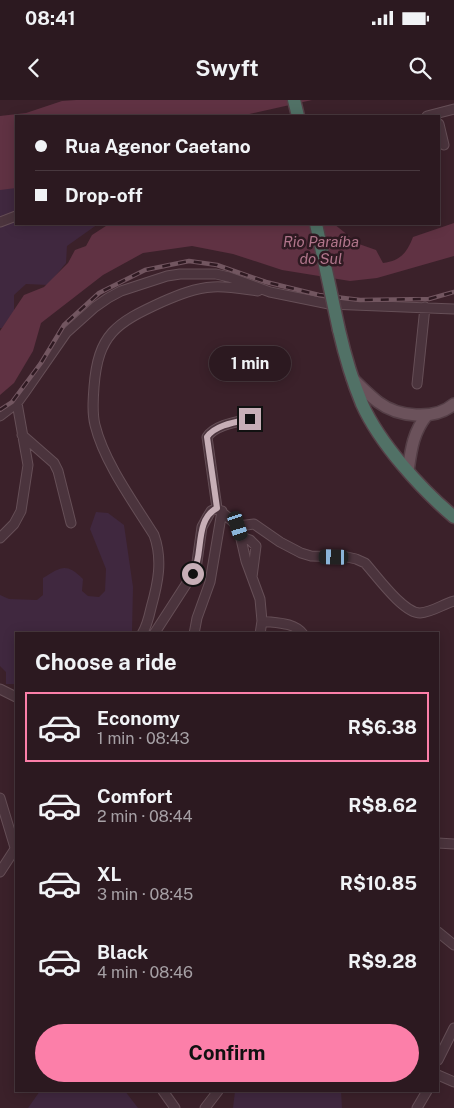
<!DOCTYPE html>
<meta charset="utf-8">
<style>
body{margin:0;font-family:"Public Sans",sans-serif;background:#38262d;color:#f1f3f6;height:100vh;display:flex;flex-direction:column;font-size:19px;white-space:nowrap}
*{box-sizing:border-box;margin:0}
p{font-size:16px;color:#a6a0a5}
.icon{flex:none;width:28px;height:28px;fill:none;stroke:currentColor;stroke-width:2;stroke-linecap:round;stroke-linejoin:round}
.map{position:relative;flex:1;overflow:hidden}
.side{position:absolute;left:15px;top:532px;width:424px;height:460px;display:flex;flex-direction:column;background:#2c1920;border-radius:0px;box-shadow:0 2px 12px #0003,0 0 0 1px #48383e}
.side>*{flex:none}
.top-card{position:absolute;left:15px;top:15px;width:425px;height:110px;border-radius:0px;box-shadow:0 2px 12px #0003,0 0 0 1px #48383e;display:grid;align-content:center;height:110px;padding:0 20px;background:#2c1920}
.end{position:absolute;width:22px;height:22px;margin:-11px;border:6px solid #c7afb7;background:#111;box-shadow:0 0 0 2px #111}
.from{border-radius:50%}
.bubble{position:absolute;height:35px;border-radius:18px;background:#2c1920;box-shadow:0 2px 12px #0003,0 0 0 1px #48383e;font-size:16px;font-weight:700;line-height:35px;text-align:center}
.car{position:absolute;width:15px;height:30px;margin:-15px -8px;border-radius:6px;box-shadow:0 0 4px 1px #0007;background:linear-gradient(#222 24%,#8ab4d8 0 40%,#222 0 76%,#8ab4d8 0 86%,#222 0)}
.top-card b{display:flex;align-items:center;gap:18px;height:48px;font-size:19px}
.top-card b+b{border-top:1px solid #48383e}
.top-card i{width:12px;height:12px;background:#f1f3f6}
ul{padding:0;list-style:none}
li{display:flex;align-items:center;gap:15px;height:70px;margin:0 10px 8px;padding:0 10px;border:2px solid transparent;border-radius:0px}
li div{flex:1}
li b{display:block;font-size:19px}
li em{font-style:normal;font-weight:700}
li.current{border-color:#fc7fa9}
li>.icon{width:45px;height:45px;stroke-width:1.5}
h2{padding:0 20px;font-size:22px;line-height:60px}
.primary-button{display:flex;gap:10px;margin-top:auto;padding:10px 20px}
.primary-button a{flex:1;height:58px;border-radius:30px;background:#fc7fa9;color:#111;font-size:20px;font-weight:700;line-height:58px;text-align:center}
.status{display:flex;justify-content:space-between;align-items:center;height:35px;padding:0 25px;background:#2c1920;direction:ltr}
.status svg{height:14px;fill:currentColor}
header{display:flex;justify-content:space-between;align-items:center;height:65px;padding:0 20px;background:#2c1920;font-size:22px;font-weight:700}
.map>svg:first-child{display:block}
</style>
<div class="status"><b>08:41</b><svg viewBox="0 0 49 12"><path d="M0 12V9h3v3zM5 12V6h3v6zM10 12V3h3v9zM15 12V0h3v12zM26 1h20v11H26zM47 4h2v5h-2z"/></svg></div>
<header><svg class="icon" aria-label="back" viewBox="0 0 24 24"><path d="M15 5l-7 7 7 7"/></svg>Swyft<svg class="icon" aria-label="search" viewBox="0 0 24 24"><circle cx="10" cy="10" r="6"/><path d="M15 15l6 6"/></svg></header>
<div class="map">
<svg width="454" height="1008" viewBox="0 0 454 1008">
<rect width="100%" height="100%" fill="#3b212a"/>
<path fill="#40283f" d="M16,84V124H98L67,146L66,163L48,185L26,184L14,195V212L2,228H0V87Z
M96,412L108,413L124,425L133,487L132,532L131,534H16V584H6V572L0,566V495L9,499L37,500L43,495V478C61,467 66,462 83,479L82,491L88,496L99,497L105,491L106,469L90,429Z
M40,991H125L138,1008H28Z
M235,991H341L342,1008H233Z"/>
<path fill="#603243" d="M76,0H312L241,16H16V88L0,90V16L26,13L62,1Z
M454,123V156L377,178L350,181L282,170L233,154L192,146L143,153L103,175L41,223L33,251L14,283L0,295V231L24,195L44,187L68,163L75,150L86,146L92,135L109,124H334L359,144L376,150L383,163C400,161 407,153 413,137Z"/>
<g fill="none" stroke-linecap="round" stroke-linejoin="round">
<g stroke="#664f57" stroke-width="11">
<path id="minor" d="M427,16L454,9
M439,24L444,45
M0,122L16,116
M417,284L425,207
M0,316L17,303L25,292L66,233L95,207L108,198L121,191L167,176L180,174H216L229,177L270,192L329,204L454,209
M22,335L54,363L58,371L71,423
M217,408L238,426L246,461L260,499L262,521L260,534
M217,408L207,337C215,325 236,322 250,319
M238,426L254,424L280,442L301,453L311,456L347,457L356,459L365,463C376,475 403,513 420,513C433,512 443,504 454,501
M241,437L250,440L256,446L252,477
M0,438L14,424L21,411L28,365L17,303
M262,521C276,523 294,522 303,534
M142,534C147,526 149,517 151,508C158,483 163,460 154,435C134,403 104,362 95,325C92,313 93,300 94,287C98,234 116,223 162,202C178,195 195,188 213,187C227,186 243,189 258,191
M154,534L196,469L202,427L208,416L211,411L217,408
M194,534L197,518L210,482L222,411
M0,589L16,597
M0,698L16,751
M438,743L454,744
M0,772L15,749
M438,832L454,845
M438,960L454,928
M438,975L454,982
M163,991L175,1008
M205,1008L218,991
M417,1008L427,991"/>
</g>
<g stroke="#543e46" stroke-width="14">
<path id="major" d="M352,278C360,286 369,295 378,302C398,317 434,321 454,304
M408,371C411,350 413,332 427,315"/>
</g>
<g stroke="#553f47" stroke-width="15">
<path id="highway" d="M294,0L298,16
M339,230C345,256 352,280 362,304C380,344 421,389 454,417"/>
</g>
<use href="#minor" stroke="#4b343d" stroke-width="9"/>
<use href="#major" stroke="#6b525b" stroke-width="11"/>
<use href="#highway" stroke="#517166" stroke-width="12"/>
<g stroke="#725660" stroke-width="4.5">
<path id="rail" d="M0,310L12,302L41,263L64,225L99,193L145,170L189,161L217,165L266,182L319,195L360,200L429,199L454,192"/>
</g>
<use href="#rail" stroke="#2f1a22" stroke-width="2.5" stroke-dasharray="8" stroke-linecap="butt"/>
<g stroke="#553f47" stroke-width="15" stroke-linecap="butt">
<path id="highway-bridge" d="M316,124L339,230"/>
</g>
<use href="#highway-bridge" stroke="#517166" stroke-width="12"/>
</g>
<g fill="none" stroke-linecap="round" stroke-linejoin="round">
<path stroke="#c7afb7" stroke-width="6" d="M193,474C204,454 194,420 217,408L207,337C215,325 236,322 250,319"/>
</g>
<g text-anchor="middle" stroke-width="5" stroke-linejoin="round" paint-order="stroke">
<g font-size="15" font-style="italic" fill="#b1768c" stroke="#2f1a22">
<text x="321" y="147">Rio Paraíba<tspan x="321" dy="17">do Sul</tspan></text>
</g>
</g>
</svg>
<i class="end from" style="left:193px;top:474px"></i>
<i class="end" style="left:250px;top:319px"></i>
<div class="bubble" style="left:209px;top:246px;width:82px">1 min</div>
<i class="car" style="left:238px;top:426px;rotate:162deg"></i>
<i class="car" style="left:334px;top:457px;rotate:271deg"></i>
<div class="top-card">
<b><i class="from"></i>Rua Agenor Caetano</b>
<b><i></i>Drop-off</b>
</div>
<section class="side">
<h2>Choose a ride</h2>
<ul>
<li class="current"><svg class="icon" aria-label="car" viewBox="0 0 24 24"><path d="M5 17H2v-5l4-1 3-4h7l3 4 3 1v5h-3M9 17h6M6 11h13"/><circle cx="7" cy="17" r="2"/><circle cx="17" cy="17" r="2"/></svg><div><b>Economy</b><p>1 min · 08:43</p></div><em>R$6.38</em></li>
<li><svg class="icon" aria-label="car" viewBox="0 0 24 24"><path d="M5 17H2v-5l4-1 3-4h7l3 4 3 1v5h-3M9 17h6M6 11h13"/><circle cx="7" cy="17" r="2"/><circle cx="17" cy="17" r="2"/></svg><div><b>Comfort</b><p>2 min · 08:44</p></div><em>R$8.62</em></li>
<li><svg class="icon" aria-label="car" viewBox="0 0 24 24"><path d="M5 17H2v-5l4-1 3-4h7l3 4 3 1v5h-3M9 17h6M6 11h13"/><circle cx="7" cy="17" r="2"/><circle cx="17" cy="17" r="2"/></svg><div><b>XL</b><p>3 min · 08:45</p></div><em>R$10.85</em></li>
<li><svg class="icon" aria-label="car" viewBox="0 0 24 24"><path d="M5 17H2v-5l4-1 3-4h7l3 4 3 1v5h-3M9 17h6M6 11h13"/><circle cx="7" cy="17" r="2"/><circle cx="17" cy="17" r="2"/></svg><div><b>Black</b><p>4 min · 08:46</p></div><em>R$9.28</em></li>
</ul>
<div class="primary-button"><a>Confirm</a></div>
</section>
</div>
